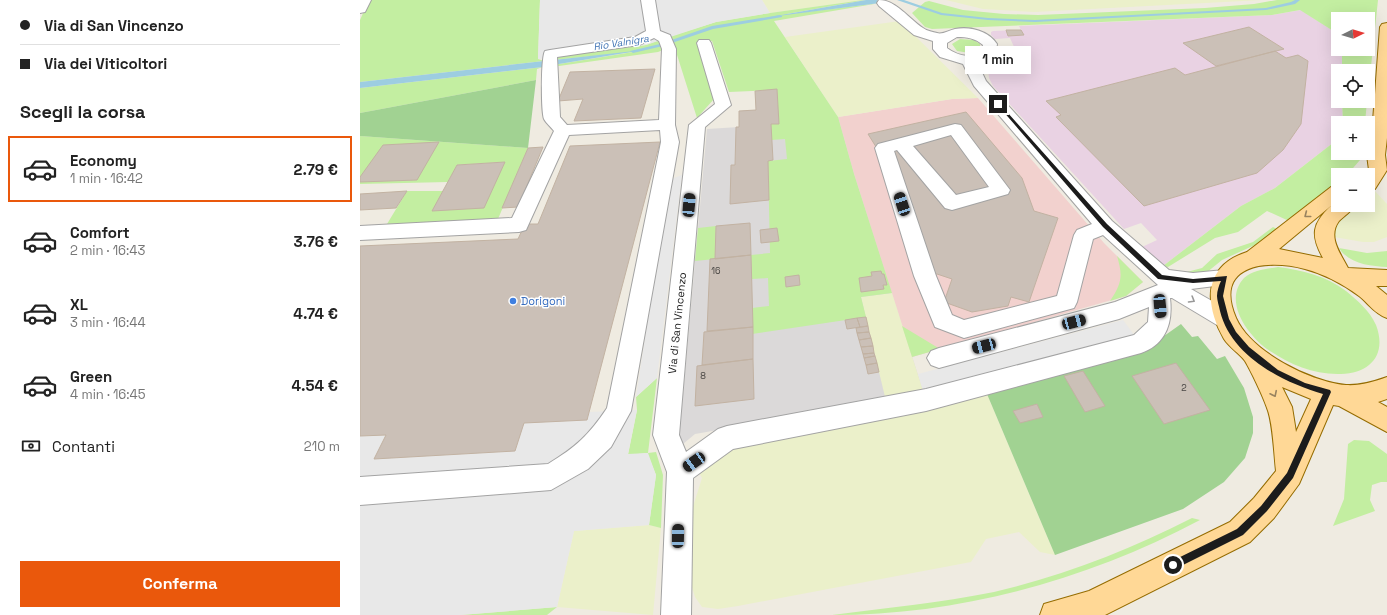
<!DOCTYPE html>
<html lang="it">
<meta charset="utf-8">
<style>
body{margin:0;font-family:"Space Grotesk",sans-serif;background:#f2f2f2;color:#222;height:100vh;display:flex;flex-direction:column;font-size:15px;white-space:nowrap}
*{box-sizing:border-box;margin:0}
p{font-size:13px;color:#767676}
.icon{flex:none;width:22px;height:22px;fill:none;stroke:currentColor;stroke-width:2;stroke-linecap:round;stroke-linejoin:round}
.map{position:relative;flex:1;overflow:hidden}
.details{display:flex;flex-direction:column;background:#fff;width:360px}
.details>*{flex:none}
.guide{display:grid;align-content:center;height:88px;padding:0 20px;background:#fff}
.needle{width:26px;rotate:85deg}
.controls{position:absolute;left:971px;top:12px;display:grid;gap:8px}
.controls a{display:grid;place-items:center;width:44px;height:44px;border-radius:0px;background:#fff;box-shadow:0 4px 16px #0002;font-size:20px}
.end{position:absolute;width:18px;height:18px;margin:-9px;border:5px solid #1c1c1c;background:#fff;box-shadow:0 0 0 2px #fff}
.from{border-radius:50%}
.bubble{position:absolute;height:28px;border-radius:0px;background:#fff;box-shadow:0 4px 16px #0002;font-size:13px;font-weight:600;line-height:28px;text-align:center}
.car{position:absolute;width:12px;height:24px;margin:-12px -6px;border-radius:5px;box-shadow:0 0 3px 1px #0007;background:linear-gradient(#222 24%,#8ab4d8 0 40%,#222 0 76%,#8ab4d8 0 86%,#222 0)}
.guide b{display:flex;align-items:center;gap:14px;height:38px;font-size:15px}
.guide b+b{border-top:1px solid #e0e0e0}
.guide i{width:10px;height:10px;background:#222}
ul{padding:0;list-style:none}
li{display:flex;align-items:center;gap:12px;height:66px;margin:0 8px 6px;padding:0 12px;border:2px solid transparent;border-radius:0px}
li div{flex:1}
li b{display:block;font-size:15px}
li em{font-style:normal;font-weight:600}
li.current{border-color:#ea580c}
li>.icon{width:36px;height:36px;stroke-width:1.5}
h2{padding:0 20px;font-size:18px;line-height:48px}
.pay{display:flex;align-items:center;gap:10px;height:44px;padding:0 20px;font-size:15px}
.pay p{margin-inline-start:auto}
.action{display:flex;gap:8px;margin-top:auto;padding:8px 20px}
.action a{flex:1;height:46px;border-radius:0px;background:#ea580c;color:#fff;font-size:16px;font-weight:600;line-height:46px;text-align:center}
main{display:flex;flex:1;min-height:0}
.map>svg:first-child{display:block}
</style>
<main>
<section class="details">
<div class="guide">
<b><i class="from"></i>Via di San Vincenzo</b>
<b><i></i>Via dei Viticoltori</b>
</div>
<h2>Scegli la corsa</h2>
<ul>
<li class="current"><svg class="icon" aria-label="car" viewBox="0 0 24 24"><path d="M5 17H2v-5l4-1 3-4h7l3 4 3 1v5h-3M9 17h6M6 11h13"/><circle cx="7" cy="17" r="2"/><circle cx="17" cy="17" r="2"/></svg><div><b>Economy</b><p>1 min · 16:42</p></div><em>2.79 €</em></li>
<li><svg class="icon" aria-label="car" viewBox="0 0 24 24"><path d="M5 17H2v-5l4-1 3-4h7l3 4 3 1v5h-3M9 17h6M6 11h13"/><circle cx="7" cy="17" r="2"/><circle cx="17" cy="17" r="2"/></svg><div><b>Comfort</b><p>2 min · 16:43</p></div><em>3.76 €</em></li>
<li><svg class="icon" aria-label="car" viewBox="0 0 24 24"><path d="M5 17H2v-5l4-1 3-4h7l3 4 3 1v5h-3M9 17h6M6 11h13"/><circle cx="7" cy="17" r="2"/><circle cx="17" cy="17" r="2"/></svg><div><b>XL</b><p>3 min · 16:44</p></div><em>4.74 €</em></li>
<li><svg class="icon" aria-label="car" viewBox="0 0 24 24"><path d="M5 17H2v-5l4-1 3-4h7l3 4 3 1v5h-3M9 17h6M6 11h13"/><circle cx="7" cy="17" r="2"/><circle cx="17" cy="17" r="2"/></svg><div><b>Green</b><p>4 min · 16:45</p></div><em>4.54 €</em></li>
</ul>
<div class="pay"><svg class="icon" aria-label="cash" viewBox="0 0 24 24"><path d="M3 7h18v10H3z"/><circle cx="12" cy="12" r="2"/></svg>Contanti<p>210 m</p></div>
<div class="action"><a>Conferma</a></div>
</section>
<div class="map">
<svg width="1027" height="615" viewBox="0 0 1027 615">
<rect width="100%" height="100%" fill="#efebe1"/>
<path fill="#dbd9d9" d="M417,89L478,117L494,174L564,394L335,434L323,444L319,439L347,129L379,127V111L396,110L395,91Z"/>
<path fill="#f2d1ce" d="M618,98L744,243L783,282L766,296L552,357L494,174L478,117L592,99Z"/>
<path fill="#e9d2e3" d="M941,10L978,34V49H982V71H978V101H982L983,123H978V139L915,188L881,206L803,266L782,247L797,240L781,223L764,229L633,86L629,78L628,69L641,49H655L650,38L635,39L631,35V32L633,31L661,30L659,26L912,15Z"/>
<path fill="#ebf0ca" d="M402,0H503L410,13Z
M586,0H902L674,12L623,9Z
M540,21L618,98L592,99L478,117L425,37Z
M1011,190H1014L1027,204V237L1014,242H1003L974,237V225L993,205H1008V193Z
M532,293L564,394L526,401L501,297Z
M627,394L695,555L680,552L659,532L626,539L611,562L378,606L358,609L342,607L335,597L329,578L331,513L342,478L338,471L373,445Z
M289,525L301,528L293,615L197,607L214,531Z"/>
<path fill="#c3eea1" d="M9,0H180L178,59L184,61L0,82V20Z
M503,0H506L421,15L520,3L414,21L478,117L494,174L532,293L501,297L506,317L392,334V308L409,306L408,278L392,279L391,255L410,253L408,161L427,159L425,139L411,140V124H419L417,90L369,92L352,41L340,43L354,99L337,118L311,36L356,22L410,13Z
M917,0H1018L1008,95V71H982V49H1008V19H978V34L940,10L912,15L572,29L565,27L552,13L565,2L569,1L603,10L644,14L678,15L845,8L894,4Z
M600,39L614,40L620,44V49L610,53L597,51L592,44Z
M299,40L303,50L298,52L199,66L193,65L273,52L194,60L200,56L286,45Z
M183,67L177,69L176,80L0,113V88Z
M982,101H1007L1005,123H983Z
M0,136L168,148L138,219L27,224L47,191H83L73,211L144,162L97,165L88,182L0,184Z
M978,139V153H1001L1000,160L987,175H978V184L976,186L929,221L907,211L878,232L855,238L808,267L803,266L881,206L915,188Z
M356,226L355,259L335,261L338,228Z
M913,227L917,229L897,244L862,260L846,273H823L842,268L857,254L893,242Z
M979,248L1007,253L1027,251V267C1010,266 989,264 979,248Z
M757,256L783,282L766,296L750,301C762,283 763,276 757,256Z
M918,267C942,270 966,276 986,291C997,300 1010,311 1016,325C1027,354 1011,373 981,374C955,375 931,365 910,351C889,337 862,302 884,278C893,270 907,269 918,267Z
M542,326L580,349L552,357Z
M297,378L288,453L296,452L303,475L301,528L289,525L296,475L287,453L268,455L277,410L276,397Z
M994,440L1009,441L1027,454V482H1021L1012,485L1010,500L1015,511L973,526L984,499L988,444Z
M832,518L840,520C727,580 600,615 472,615C525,608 580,603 634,592C703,576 769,550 832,518Z
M197,607L187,615H100Z"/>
<path fill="#a1d292" d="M176,80L168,148L0,136V113Z
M821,324L832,337L838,336L857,359L865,356L884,388L893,417V433L885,458L864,482L823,509L695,555L627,394L780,353Z"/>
<path fill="#e8e8e8" d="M180,0H402L410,13L356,22L286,45L178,59Z
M322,175L297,378L276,397L309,180Z
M763,320L775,336L564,394L558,374Z
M277,410L268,454L288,453L296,475L289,525L214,531L197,607L100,615H0V436L26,435L15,459L164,423L229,412Z"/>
<path fill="#9dcde1" d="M506,0H517L520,3L410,17Z
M283,50L193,65L194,60Z
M184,61L183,67L0,88V82Z"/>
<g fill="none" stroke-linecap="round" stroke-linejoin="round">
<path fill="#9dcde1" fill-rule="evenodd" d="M537,0H544L582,13L628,18L675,20L906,8L931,2L935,0H940L935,4L906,10L675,22L628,20L581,15Z
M420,15L422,16V17L353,29L303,46L273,53L270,51L300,44L352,26Z"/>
</g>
<path fill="#cbc0b7" stroke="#c2b2a2" d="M889,27L924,49L856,66L823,43Z
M646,30H661L664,35L648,36Z
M915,51L926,58L938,55L948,61L941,124L923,150L897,173L784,206L696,117L701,115L686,101L815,68L825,75Z
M295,69L281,118L214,121L223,99L198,101L210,72Z
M417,89L419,124H411L413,160L408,161L409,200L370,204L371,165H375L376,127H379V111L396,110L395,91Z
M606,112L662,178L674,211L698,218L669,302L651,297L648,306L612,312L584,302L592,279L577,274L565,276L518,150L508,134Z
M79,142L57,180L0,182V177L23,145Z
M300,142L227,420L164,423L155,451L14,459L26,435L0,436V246L158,239L165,224H178L210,146Z
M183,147L158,207L142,208L168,148Z
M145,162L124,208L72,211L97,165Z
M47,191L36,208L0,210V194Z
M390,223L391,255L355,259L356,226Z
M417,228L419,241L401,243L400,230Z
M391,255L393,327L347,331L350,259Z
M521,271L522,274H524L527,285H523L524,289L501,292L499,278L512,276L511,272Z
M439,275L440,285L426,287L425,277Z
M506,317L508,326L500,327L497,318Z
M497,318L500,327L487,329L485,320Z
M508,326L509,332L497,333L496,328Z
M393,327V359L342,365L344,332Z
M509,332L511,338L499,340L497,333Z
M511,338L513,346L501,347L499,340Z
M513,346L514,353L503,354L501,347Z
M514,353L515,356L504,358L503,354Z
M515,356L517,363L506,365L504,358Z
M393,359L394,399L335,406L337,366Z
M517,363L519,372L508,374L506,365Z
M816,363L850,410L804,424L772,376Z
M723,371L745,406L725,412L704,376Z
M677,404L683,417L660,423L653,411Z"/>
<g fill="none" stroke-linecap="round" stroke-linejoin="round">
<g stroke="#a3a3a3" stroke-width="2">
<path id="minor" d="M0,0H11L5,12L0,13Z
M281,0H295L300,31L310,35L316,49L315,125L319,142L271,411L251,447L228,469L191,490L0,505V477L188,464C216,447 229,435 247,408L301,142L300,130L209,135L166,230L159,232L0,240V226L152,218L194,131C191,127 186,123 184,119C181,111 181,57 185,51L190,50L275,37L286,31ZM294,38L299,41L302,49L299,120L207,125L200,117L197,57L279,45Z
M519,0C536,0 549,19 563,28C567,31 573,32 577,33C582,35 590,30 595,29C610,26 629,31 637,44C636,56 629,61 618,64L626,81L752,221L809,270L833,273L864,270L871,272L875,278L871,284L831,289L873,313L876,319L873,325L865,328L857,325L812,298H810C813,323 806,344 781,353L566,411L373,449L333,478L331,615H301L307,472L293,435L329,125L355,104L337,43L339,40H349L351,43L371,105L345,127L319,435L326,452L358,429L367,426L566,389L774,335L788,322L789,307L759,319L579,368L571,365L567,358L571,351L579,348L755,302L798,285L743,235L733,239L717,302L714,308L604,338L575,327L554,276L515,148L518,144L595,124L601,125L650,190L648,194L592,210L585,208L537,150L534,151L576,276L592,315L604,320L697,296L714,235L717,230L732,224L614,86L603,64L580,57L573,49V41L554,35L519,6L517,3ZM597,37C607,37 615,38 623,45C620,62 597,56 587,48V43ZM591,135L629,187L596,195L553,146Z"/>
</g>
<g stroke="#956c00" stroke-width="2">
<path id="major" d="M1027,23V138L1025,155L1027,170L1015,189L1008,191V175H1005L1009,170L1007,155L1013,121L1020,27L1022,24Z
M978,185V205H995C991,212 984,216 979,221C967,237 981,254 988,268L1027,270V286H1016L1027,295V318C1015,314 1008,303 999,296C983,284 964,274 945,269C907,259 853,264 876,318C891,352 951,382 986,385C1000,386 1013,382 1027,377V399L1018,402L1027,407V432L979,406L973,405L939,484L914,518L890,542L745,615H680L684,604L729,591L870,522L894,498L916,471C914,454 913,422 907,408C903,396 891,371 885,361C880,354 869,347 864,339C844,304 843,266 887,252L971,187ZM972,205C952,223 950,235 963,258L919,249ZM922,387L951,399L936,432L932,407Z"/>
</g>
<use href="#minor" fill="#fff" fill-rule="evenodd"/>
<use href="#major" fill="#ffd896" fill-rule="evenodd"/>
</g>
<defs><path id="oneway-chevron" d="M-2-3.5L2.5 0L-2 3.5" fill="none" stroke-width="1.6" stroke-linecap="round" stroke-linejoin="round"/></defs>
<g stroke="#99835f">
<use href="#oneway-chevron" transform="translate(947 215) rotate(142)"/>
<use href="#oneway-chevron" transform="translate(914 394) rotate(64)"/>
</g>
<use stroke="#999" href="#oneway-chevron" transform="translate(832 300) rotate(31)"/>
<path fill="#1c1c1c" d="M636,103H639L747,224L802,275L833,279L867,276L863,296L869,319L876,332L889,347L918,370L945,383L970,390L971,392L933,478L907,511L883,535L813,570L810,568V562L877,529L901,506L927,473L963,394C922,382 871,356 860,311C859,306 857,300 857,296C857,291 859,285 861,281L833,283L798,279L743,227Z"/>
<circle fill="#3f7fe0" stroke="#fff" stroke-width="1.5" cx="153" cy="301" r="4"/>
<g text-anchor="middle" stroke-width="3" stroke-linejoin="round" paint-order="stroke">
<g font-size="9" fill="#484543">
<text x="356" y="274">16</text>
<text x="343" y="379">8</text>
<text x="824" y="391">2</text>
</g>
<g font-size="10" font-style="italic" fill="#4174b4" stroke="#fff">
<text transform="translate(261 42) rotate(-9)" y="4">Rio Valnigra</text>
</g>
<g font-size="11" fill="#366cbe" stroke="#fff" text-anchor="start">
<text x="161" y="305">Dorigoni</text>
</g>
<g font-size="11" fill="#1c1c1c" stroke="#fff">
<text transform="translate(317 323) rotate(-84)" y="4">Via di San Vincenzo</text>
</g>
</g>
</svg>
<div class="controls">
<a><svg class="needle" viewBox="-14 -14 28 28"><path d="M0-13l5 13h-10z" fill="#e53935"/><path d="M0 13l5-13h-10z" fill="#767676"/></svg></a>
<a><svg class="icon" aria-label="locate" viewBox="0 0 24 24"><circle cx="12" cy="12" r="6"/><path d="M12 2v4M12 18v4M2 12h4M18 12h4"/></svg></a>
<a>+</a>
<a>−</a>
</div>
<i class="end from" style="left:813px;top:565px"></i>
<i class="end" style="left:638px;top:104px"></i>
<div class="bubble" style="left:605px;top:46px;width:66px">1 min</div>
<i class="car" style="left:542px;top:204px;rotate:342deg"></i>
<i class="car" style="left:329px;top:205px;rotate:5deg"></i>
<i class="car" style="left:800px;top:306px;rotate:175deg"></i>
<i class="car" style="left:714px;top:322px;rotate:75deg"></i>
<i class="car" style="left:624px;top:346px;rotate:255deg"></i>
<i class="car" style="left:334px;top:462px;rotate:235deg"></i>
<i class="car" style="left:318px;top:536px;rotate:1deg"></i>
</div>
</main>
